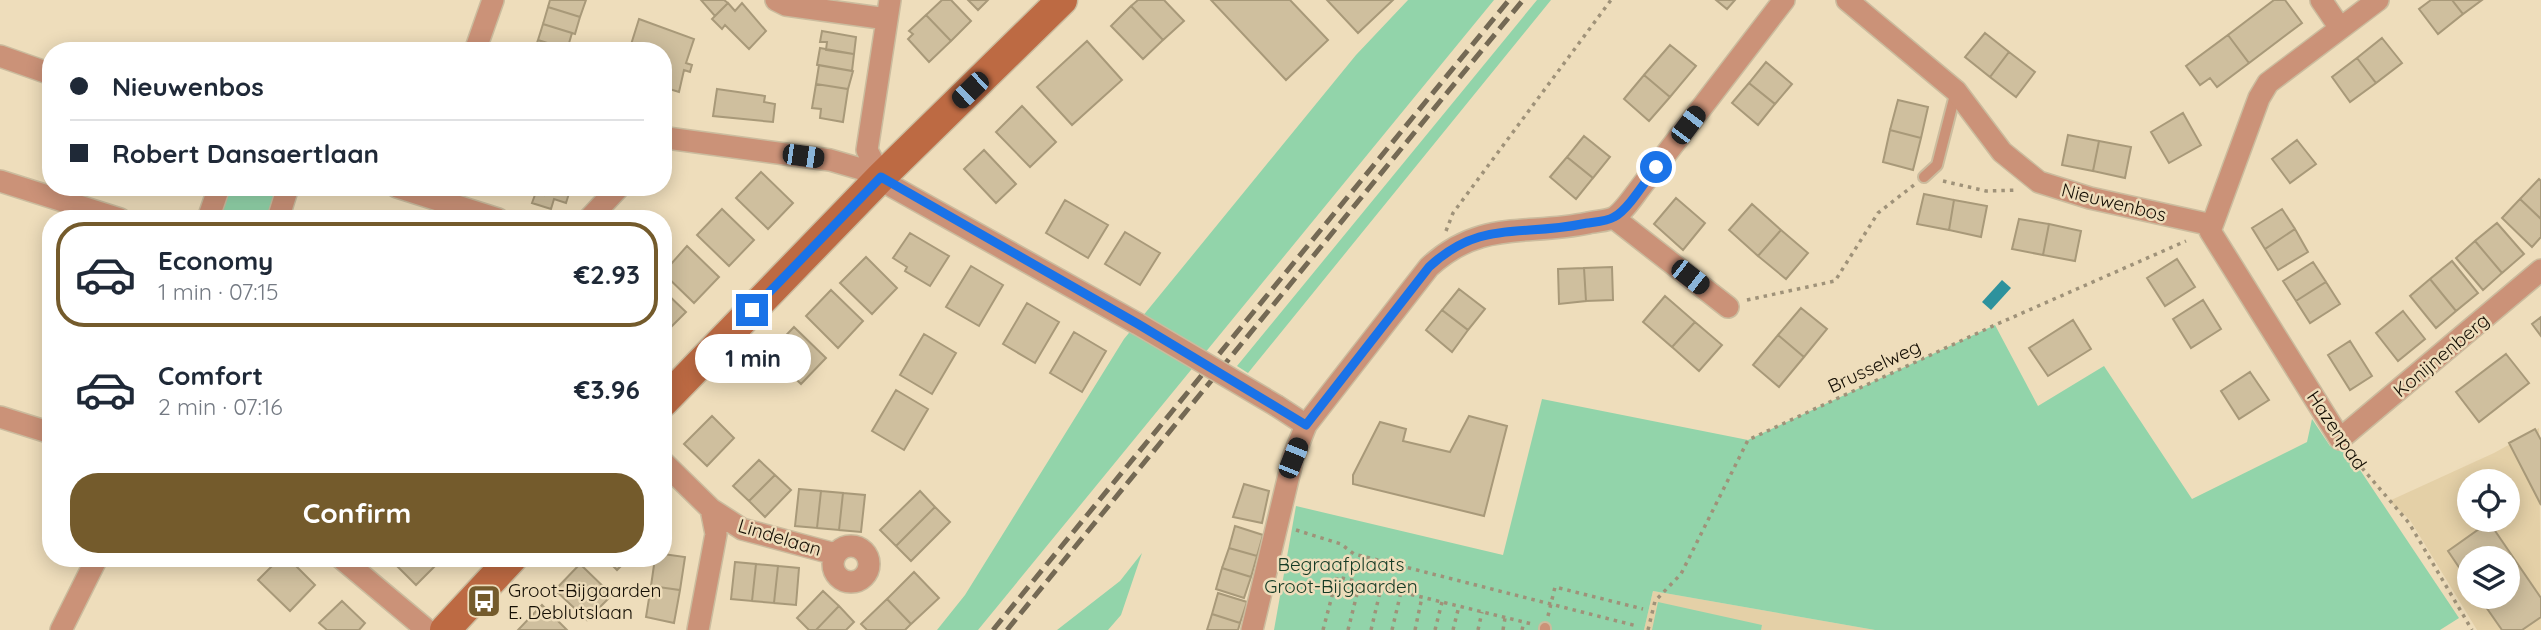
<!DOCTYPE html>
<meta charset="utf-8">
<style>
body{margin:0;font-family:Quicksand,sans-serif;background:#f2f2f3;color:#1f2937;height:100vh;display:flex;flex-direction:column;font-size:26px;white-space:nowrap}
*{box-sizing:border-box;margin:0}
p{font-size:23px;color:#747a83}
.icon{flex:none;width:38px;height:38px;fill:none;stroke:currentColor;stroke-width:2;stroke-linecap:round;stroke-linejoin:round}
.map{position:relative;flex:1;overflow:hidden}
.sheet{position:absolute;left:42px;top:210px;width:630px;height:357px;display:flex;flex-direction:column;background:#fff;border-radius:28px;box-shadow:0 4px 18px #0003}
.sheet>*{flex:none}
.top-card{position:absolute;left:42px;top:42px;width:630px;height:154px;border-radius:28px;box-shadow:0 4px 18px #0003;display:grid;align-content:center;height:154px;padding:0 28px;background:#fff}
.tools{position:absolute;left:2457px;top:469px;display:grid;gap:14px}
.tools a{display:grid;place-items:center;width:63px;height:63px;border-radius:50%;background:#fff;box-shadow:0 4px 18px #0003;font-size:35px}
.end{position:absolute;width:32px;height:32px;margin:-16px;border:9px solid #1a73e8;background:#fff;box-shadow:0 0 0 4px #fff}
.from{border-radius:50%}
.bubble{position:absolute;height:49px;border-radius:24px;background:#fff;box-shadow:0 4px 18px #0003;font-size:23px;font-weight:700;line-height:49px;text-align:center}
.car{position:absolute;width:21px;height:42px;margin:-21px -10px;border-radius:9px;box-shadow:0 0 5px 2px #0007;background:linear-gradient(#222 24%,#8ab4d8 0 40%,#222 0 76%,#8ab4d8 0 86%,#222 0)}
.top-card b{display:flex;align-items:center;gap:24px;height:66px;font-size:26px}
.top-card b+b{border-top:2px solid #e0e1e3}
.top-card i{width:18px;height:18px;background:#1f2937}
ul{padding:12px 0 0;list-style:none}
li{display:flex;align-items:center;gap:21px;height:105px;margin:0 14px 10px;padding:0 14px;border:4px solid transparent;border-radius:28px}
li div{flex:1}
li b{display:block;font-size:26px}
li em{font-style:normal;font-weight:700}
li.on{border-color:#745b2c}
li>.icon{width:63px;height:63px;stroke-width:1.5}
.action{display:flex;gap:14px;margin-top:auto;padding:14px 28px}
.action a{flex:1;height:80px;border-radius:28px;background:#745b2c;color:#fff;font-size:28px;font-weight:700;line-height:80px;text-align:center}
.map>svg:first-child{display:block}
</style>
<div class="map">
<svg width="2541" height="630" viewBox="0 0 2541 630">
<rect width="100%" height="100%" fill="#edb"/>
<path fill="#e4d0a7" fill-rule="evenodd" d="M2539,428L2541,630H2477L2410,520L2389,501L2494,453ZM2469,481H2508V520H2469ZM2469,558H2508V597H2469Z
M1653,591L1875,630H1644Z"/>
<path fill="#92d4aa" d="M1408,0H1494L978,630H937L965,595L1124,339L1356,55Z
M1537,0H1551L1248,373L1237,366Z
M229,187H281L270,219H218Z
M1995,325L2038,406L2104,366L2192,499L2307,442L2312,419L2330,446L2348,452L2459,618L2440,630H1875L1653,591L1644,630H1274L1296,506L1503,555L1542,399L1748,440Z
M1142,553L1121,615L1108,630H1057L1120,581Z
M1658,602L1762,625L1761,630H1652Z"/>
<path fill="#2d929d" d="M2002,280L2011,288L1991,310L1982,302Z"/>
<path fill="#cfbf9e" stroke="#a89979" stroke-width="2" d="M550,0H586L580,17L548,7Z
M701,0H724L728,3L715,16Z
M942,0H951L971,21L951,41L926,15Z
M968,0H988L978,10Z
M1138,0H1164L1184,21L1163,40L1131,6Z
M1211,0H1290L1328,40L1286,80Z
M1327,0H1393L1358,33Z
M1716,0H1735L1727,9Z
M2274,0H2285L2302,23L2249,63L2228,35Z
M2431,0H2452L2463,14L2438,34L2419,9Z
M2452,0H2482L2463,14Z
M728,3L735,11L742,3L766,31L749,49L725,25L722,29L712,19Z
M1131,6L1163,40L1143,59L1111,26Z
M548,7L580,17L575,34L543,24Z
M926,15L951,41L929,62L908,39L913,34L909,31Z
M639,19L694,39L686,63L692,65L690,72L684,70L679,92L663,87V51H629Z
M543,24L572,33L567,50L538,40Z
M822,31L856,37L854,54L826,50L827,42H820Z
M1985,33L2009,52L1990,77L1965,57Z
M2228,35L2249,63L2217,87L2210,78L2200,85L2186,66Z
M2382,38L2402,63L2376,83L2357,58Z
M538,40L566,49V51H534Z
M1087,41L1122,80L1072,125L1037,87Z
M1670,45L1696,66L1670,97L1644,75Z
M820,48L854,54L852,71L817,65Z
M2009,52L2035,72L2016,97L1990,77Z
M2357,58L2376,83L2350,102L2332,77Z
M1766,62L1792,84L1775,104L1749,83Z
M819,65L853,71L848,89L816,84Z
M1644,75L1670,97L1649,121L1624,99Z
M1749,83L1775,104L1758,125L1732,103Z
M816,84L848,89L843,122L820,118L821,109L812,108Z
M717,89L765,96L764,102L775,104L773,122L713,116Z
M1898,100L1928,107L1921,138L1890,130Z
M1022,106L1056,142L1030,167L996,132Z
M2183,113L2201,145L2169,163L2151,132Z
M1890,130L1921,138L1913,170L1883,162Z
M2068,135L2099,141L2093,171L2062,165Z
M1584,136L1610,157L1593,178L1567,157Z
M2297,140L2316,164L2290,183L2272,159Z
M2099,141L2131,147L2125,178L2093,171Z
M984,150L1016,184L996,203L964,169Z
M1567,157L1593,178L1576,199L1550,177Z
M761,172L793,203L768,229L736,198Z
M2539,179L2541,181V219L2520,199Z
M546,187H571L566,203L554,199L551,209L532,203L536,192L544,195Z
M1924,194L1954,200L1949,230L1917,224Z
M1676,198L1705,223L1683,250L1654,224Z
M2520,199L2541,219V237L2532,247L2502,218Z
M1065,200L1108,225L1088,258L1046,233Z
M1954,200L1987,206L1981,237L1949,230Z
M1752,204L1781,230L1758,256L1729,230Z
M722,209L754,240L729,266L697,235Z
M2282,209L2295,229L2265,249L2252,228Z
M2019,219L2049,224L2043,255L2012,249Z
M2497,223L2524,254L2502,273L2475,241Z
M2049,224L2081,231L2075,261L2043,255Z
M2295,229L2308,252L2278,270L2265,249Z
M1781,230L1808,253L1786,279L1758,256Z
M1125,232L1160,253L1140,285L1105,264Z
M910,233L949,256L930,286L905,271L907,267L893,258Z
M2475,241L2502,273L2483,290L2456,258Z
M687,246L719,277L694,303L663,273Z
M866,257L897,288L872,314L840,283Z
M2177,259L2195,287L2165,306L2147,278Z
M2452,261L2478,293L2456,311L2430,279Z
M2313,262L2326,282L2296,301L2283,281Z
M971,266L1003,285L979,326L946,307Z
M1612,267L1613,300L1586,301L1584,268Z
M1584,268L1586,301L1559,304L1558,269Z
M2430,279L2456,311L2436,328L2410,296Z
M2326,282L2340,304L2310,323L2296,301Z
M1459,289L1485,309L1468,330L1442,310Z
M663,290L686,312L663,335Z
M831,290L863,321L838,348L806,316Z
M1665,296L1695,322L1672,347L1643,322Z
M2203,300L2221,329L2191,348L2173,319Z
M1027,303L1059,322L1035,363L1003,344Z
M1801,308L1827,329L1804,357L1778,335Z
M1442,310L1468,330L1452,352L1426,330Z
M2403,311L2425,339L2398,361L2376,333Z
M2541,317V336L2532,324Z
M2073,320L2091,349L2048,376L2029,348Z
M1695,322L1722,345L1699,371L1672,347Z
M794,327L826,358L801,384L769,353Z
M1074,332L1106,351L1082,392L1050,373Z
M924,334L956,353L932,394L900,375Z
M1778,335L1804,357L1779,387L1753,365Z
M2350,341L2372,376L2350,390L2328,355Z
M2506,354L2529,383L2479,422L2456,392Z
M2250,372L2269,400L2239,419L2221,391Z
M896,390L928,409L904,450L872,431Z
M712,416L734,438L707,466L684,444Z
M1469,416L1507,426L1484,516L1353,484V475L1380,422L1406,429L1403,441L1450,452Z
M2535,429L2541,440V505L2509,443Z
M759,460L775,475L749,501L733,486Z
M775,475L791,490L765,517L749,501Z
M1244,484L1269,491L1262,523L1233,517Z
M799,489L821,491L817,528L795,526Z
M821,491L843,493L839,530L817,528Z
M920,491L935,507L896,546L880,530Z
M843,493L865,495L861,532L839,530Z
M935,507L950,522L911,561L896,546Z
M2489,522L2541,598V617L2522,630H2502L2479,597H2508V558H2469V582L2448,551Z
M1235,526L1263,535L1257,556L1229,548Z
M1229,548L1257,556L1251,577L1222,568Z
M663,554L685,557L680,590L651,586L655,558H663Z
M280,558H288L315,585L290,611L258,580Z
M400,558H443L416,585L394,563Z
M605,558H629L617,570Z
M735,562L756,564L752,601L731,599Z
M580,564L612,595L587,620L555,590Z
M756,564L778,566L774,603L752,601Z
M778,566L799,568L796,605L774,603Z
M1222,568L1251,577L1244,598L1216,589Z
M914,572L939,598L911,624L887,599Z
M651,586L680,590L674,623L646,617Z
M823,591L839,606L816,630H809L797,618Z
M1218,593L1247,602L1240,623L1212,614Z
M887,599L911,624L905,630H867L861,624Z
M342,601L365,623L359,630H327L319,623Z
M542,605L567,630H518Z
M839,606L854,622L846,630H816Z
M1212,614L1240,623L1238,630H1207Z"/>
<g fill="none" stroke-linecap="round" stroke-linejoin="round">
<g stroke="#cbbc9e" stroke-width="14">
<path id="lane" d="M1924,177L1937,165L1956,91
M1545,630V628"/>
</g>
<g stroke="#cbbc9e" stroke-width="24">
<path id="street" d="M776,0L786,5L887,19
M1847,0L1956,91L2002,152L2039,182L2090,198L2212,225
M2321,0L2340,28
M2378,0L2268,83L2259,98L2210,231L2340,439L2541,270
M475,51L493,0
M0,56L51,74
M663,142L667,138L830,160L861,169L1138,324
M881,177L867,150L890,0
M0,181L120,219
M397,187L498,219
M1614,218L1728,307
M208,219L219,187
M278,219L288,187
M589,219L619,187
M1277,406L1306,425
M0,417L51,433
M663,462L711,509L742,529L835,554
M833 564a18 18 0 1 1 36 0a18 18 0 1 1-36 0Z
M341,558L427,630
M61,630L97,558
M698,630L716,534L711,509
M1252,630L1293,458L1306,425L1429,267C1481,219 1526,236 1588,223C1596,221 1608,221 1615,217C1624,211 1633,197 1640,188L1784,0"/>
</g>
<g stroke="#cbbc9e" stroke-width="33">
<path id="secondary" d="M663,402L881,177L1062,0
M445,630L512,558"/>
</g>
<path stroke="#9f9279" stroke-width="3.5" stroke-dasharray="3.5 5" stroke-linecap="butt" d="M1943,181L1986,191L2018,190
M1446,231L1453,213L1611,0
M1747,300L1835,281L1878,213L1914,185
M2351,455L2409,523L2472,630
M1296,530L1341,544L1354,554L1637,626
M1548,616L1555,587L1643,609
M1323,630L1337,577L1360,582
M1348,630L1360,582L1532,624
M1371,630L1381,588
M1392,630L1401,592
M1415,630L1422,597
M1435,630L1442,602
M1453,630L1459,606
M1478,630L1482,612
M1503,630L1505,618
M1522,630L1524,622
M1648,630L1655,601L1681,574L1748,440L1995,325L2186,241"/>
<use href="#lane" stroke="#cb9278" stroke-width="10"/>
<use href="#street" stroke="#cb9278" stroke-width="21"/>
<use href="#secondary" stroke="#bd6a43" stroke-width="30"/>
<path stroke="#746954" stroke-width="5" stroke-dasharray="14 7" stroke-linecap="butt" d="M993,630L1509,0
M1007,630L1523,0"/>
<g stroke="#cbbc9e" stroke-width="24" stroke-linecap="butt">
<path id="street-bridge" d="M1138,324L1277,406"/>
</g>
<use href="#street-bridge" stroke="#cb9278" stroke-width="21"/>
</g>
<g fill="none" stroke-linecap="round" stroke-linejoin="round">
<path stroke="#1a73e8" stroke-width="9" d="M752,310L881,177L1138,324L1306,425L1429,267C1480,219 1521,237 1582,224C1591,222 1606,222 1614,217C1628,210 1646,180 1656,167"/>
</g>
<defs>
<g id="bus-square" transform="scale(1.75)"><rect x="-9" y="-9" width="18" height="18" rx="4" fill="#745b2c" stroke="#edb"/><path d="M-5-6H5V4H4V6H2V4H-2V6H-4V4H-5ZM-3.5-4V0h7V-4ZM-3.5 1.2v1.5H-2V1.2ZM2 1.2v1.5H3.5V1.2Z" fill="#fff"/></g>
</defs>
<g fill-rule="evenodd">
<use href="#bus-square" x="484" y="601"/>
</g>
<g text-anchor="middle" stroke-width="5" stroke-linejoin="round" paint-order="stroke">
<g font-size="19" fill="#150f04" stroke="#edb">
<text transform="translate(2114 202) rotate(14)" y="7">Nieuwenbos</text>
<text transform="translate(2441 355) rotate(-40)" y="7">Konijnenberg</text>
<text transform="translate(1874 366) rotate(-25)" y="7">Brusselweg</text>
<text transform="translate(2337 430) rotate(56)" y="7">Hazenpad</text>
<text transform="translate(780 537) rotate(17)" y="7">Lindelaan</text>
</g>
<g font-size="19" fill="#143a24" stroke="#edb">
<text x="1341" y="571">Begraafplaats<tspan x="1341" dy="22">Groot-Bijgaarden</tspan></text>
</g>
<g font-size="19" fill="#150f04" stroke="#edb" text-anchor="start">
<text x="508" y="597">Groot-Bijgaarden<tspan x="508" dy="22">E. Deblutslaan</tspan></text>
</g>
</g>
</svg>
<div class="tools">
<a><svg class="icon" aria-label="locate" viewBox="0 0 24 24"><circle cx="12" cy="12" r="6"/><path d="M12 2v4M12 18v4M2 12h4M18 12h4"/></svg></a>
<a><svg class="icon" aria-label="layers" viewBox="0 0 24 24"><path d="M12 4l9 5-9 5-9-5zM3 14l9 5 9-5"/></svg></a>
</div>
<i class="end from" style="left:1656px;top:167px"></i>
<i class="end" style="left:752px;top:310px"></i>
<div class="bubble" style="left:695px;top:334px;width:116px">1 min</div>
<i class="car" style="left:970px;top:90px;rotate:226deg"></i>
<i class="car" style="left:1688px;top:125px;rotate:37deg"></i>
<i class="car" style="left:803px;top:156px;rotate:98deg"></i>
<i class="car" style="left:1690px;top:277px;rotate:128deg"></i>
<i class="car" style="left:1293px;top:458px;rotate:22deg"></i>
<div class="top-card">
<b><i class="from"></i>Nieuwenbos</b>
<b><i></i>Robert Dansaertlaan</b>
</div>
<section class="sheet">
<ul>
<li class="on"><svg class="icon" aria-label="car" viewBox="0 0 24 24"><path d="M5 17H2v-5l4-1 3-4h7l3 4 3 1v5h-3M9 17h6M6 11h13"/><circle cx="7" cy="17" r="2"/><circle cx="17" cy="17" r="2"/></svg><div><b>Economy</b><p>1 min · 07:15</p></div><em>€2.93</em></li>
<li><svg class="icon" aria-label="car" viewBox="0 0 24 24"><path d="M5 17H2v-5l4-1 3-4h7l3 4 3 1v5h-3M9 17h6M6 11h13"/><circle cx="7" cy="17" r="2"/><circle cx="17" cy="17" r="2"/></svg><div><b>Comfort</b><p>2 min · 07:16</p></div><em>€3.96</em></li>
</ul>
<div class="action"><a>Confirm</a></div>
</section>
</div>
